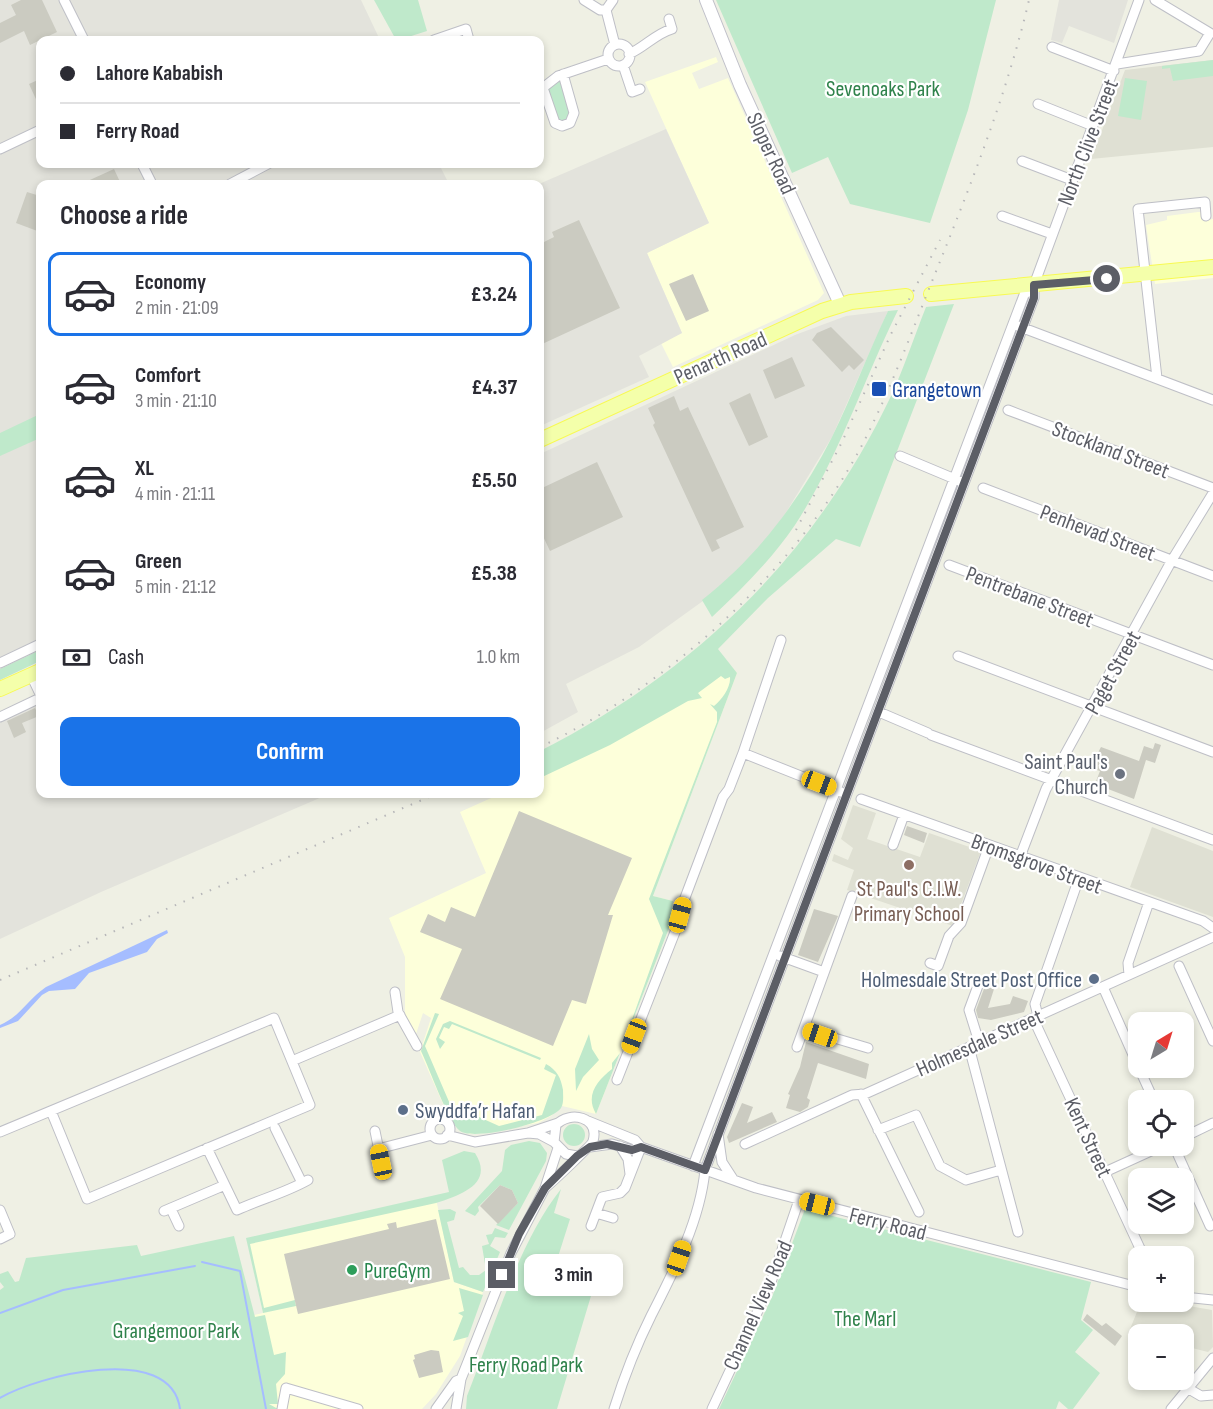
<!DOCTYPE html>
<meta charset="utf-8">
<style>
body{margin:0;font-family:"Sofia Sans Condensed",sans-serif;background:#f7f7f7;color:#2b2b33;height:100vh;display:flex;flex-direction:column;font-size:22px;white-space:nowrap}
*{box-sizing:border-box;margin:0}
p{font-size:20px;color:#7c7c81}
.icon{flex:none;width:33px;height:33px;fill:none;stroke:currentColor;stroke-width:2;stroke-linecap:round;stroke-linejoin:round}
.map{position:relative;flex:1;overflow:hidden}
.panel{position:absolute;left:36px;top:180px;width:508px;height:618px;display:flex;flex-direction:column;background:#fff;border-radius:12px;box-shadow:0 3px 9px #0003}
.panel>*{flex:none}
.banner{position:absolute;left:36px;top:36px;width:508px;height:132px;border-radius:12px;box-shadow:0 3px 9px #0003;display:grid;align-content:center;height:132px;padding:0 24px;background:#fff}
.needle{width:39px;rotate:38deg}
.tools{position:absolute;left:1128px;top:1012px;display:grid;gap:12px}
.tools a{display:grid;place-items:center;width:66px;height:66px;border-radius:12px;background:#fff;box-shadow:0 3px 9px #0003;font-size:30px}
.end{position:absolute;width:27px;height:27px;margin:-14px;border:8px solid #5c5e66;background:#fff;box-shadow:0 0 0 3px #fff}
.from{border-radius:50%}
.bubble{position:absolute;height:42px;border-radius:12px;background:#fff;box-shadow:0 3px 9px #0003;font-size:20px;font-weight:700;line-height:42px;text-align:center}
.car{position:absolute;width:18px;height:36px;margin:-18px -9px;border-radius:8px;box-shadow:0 0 4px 2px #0007;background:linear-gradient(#f5c518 24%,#345 0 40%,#f5c518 0 76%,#345 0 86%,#f5c518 0)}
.banner b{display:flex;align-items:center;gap:21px;height:57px;font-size:22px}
.banner b+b{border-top:2px solid #e1e1e2}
.banner i{width:15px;height:15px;background:#2b2b33}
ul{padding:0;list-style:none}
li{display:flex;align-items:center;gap:18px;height:84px;margin:0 12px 9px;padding:0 12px;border:3px solid transparent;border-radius:12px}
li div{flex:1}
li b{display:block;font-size:22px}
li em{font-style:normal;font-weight:700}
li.current{border-color:#1a73e8}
li>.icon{width:54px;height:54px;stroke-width:1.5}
h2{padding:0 24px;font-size:27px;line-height:72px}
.pay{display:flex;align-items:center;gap:15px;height:66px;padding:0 24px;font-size:22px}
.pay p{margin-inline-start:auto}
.cta{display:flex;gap:12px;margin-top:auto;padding:12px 24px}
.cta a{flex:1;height:69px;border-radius:12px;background:#1a73e8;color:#fff;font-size:24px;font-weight:700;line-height:69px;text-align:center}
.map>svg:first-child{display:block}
</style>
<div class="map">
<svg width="1213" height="1409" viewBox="0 0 1213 1409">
<rect width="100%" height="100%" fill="#eff0e4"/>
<path fill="#fdffda" d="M716,57L718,62L692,73L699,89L728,78L824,293L818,300L673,367L661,343L682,333L647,253L709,223L645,82Z
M1198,212H1202L1203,221L1213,219V278L1155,284L1146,225L1167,220V216Z
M730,665L737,673L653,896L673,901L671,923L596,1114L562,1106L551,1116L538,1123L484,1133L471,1134L460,1131L447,1113L420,1052L431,1018L423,1013L416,1034L405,1014V957L389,918L486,873L460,812L500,794H540V775Z
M436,1199L454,1282L483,1292L460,1356L436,1394L422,1409H269L254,1315L263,1313L247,1240Z"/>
<path fill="#e3e3dc" d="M0,0H361L380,40H40V164H439L449,184H40V641L0,660Z
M1059,0H1128L1114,43L1069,26L1062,43L1051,40Z
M666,129L709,223L647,253L682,333L639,356L649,377L540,426L539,184Z
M888,311L832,437L768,542L721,588L639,647L566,684L578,712L540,733V454L795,335L846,316Z
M40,702V794H329L101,892L0,939V721Z"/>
<path fill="#dfe0d3" d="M1213,60V147L1091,159L1125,70Z
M853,805L876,813L867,839L920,857L929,833L981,851L953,926L847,890L854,870L832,861L834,854L848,860L853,848L841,839Z
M1152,827L1213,851V917L1130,887Z
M1141,1302H1166L1212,1310L1213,1347L1208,1352L1184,1346V1335L1128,1334Z"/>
<path fill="#bfe9cb" d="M374,0H418L427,31L405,38H395Z
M716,0H996L968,110L930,223L850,204L828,157L792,173Z
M1213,60V76L1173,81L1170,68L1162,69V66Z
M558,76L574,117L558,125L543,88Z
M1125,78L1147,81L1141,120L1118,116Z
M954,304L860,547L836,539L768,598L718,649L737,673L653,896L673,901L671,923L596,1114C585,1095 597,1081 612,1069V1063L620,1053L663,933L649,899L717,722V712L710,704L714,706C722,700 731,687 730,677L725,679L721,676L698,693L702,698L688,701L610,745L540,778V751C695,672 816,554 891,396C904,368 914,337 926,307Z
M898,310C863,381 838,459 795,525C772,559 741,590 712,617L702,600C757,557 800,500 832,437C852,396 868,353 888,311Z
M40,414V438L0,456V433Z
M40,650V661L0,680V669Z
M435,1013L439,1014L425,1046L450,1104L499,1126L542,1115L556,1075L544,1069L546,1064C557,1070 561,1078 563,1090C563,1096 564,1103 561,1108C550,1123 474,1141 460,1131C448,1122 429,1067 421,1051Z
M450,1021L541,1058L540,1060L452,1024L449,1029L444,1027L439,1038L445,1042L440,1049L436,1039L443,1024Z
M589,1034L592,1049L599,1060L583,1077L576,1091L575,1069Z
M563 1135a11 11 0 1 1 22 0a11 11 0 1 1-22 0Z
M529,1141L540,1143L547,1153L546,1161L509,1230L496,1225L518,1203L512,1190L500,1185L478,1207L479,1211L475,1216L465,1211L502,1171L505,1150L511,1145Z
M464,1151L475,1153C494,1183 463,1194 436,1203L250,1244L264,1308L295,1300L296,1306L263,1313L246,1238L449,1192L442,1160Z
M561,1189L554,1213L570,1219L557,1260L597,1276L557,1409H466L467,1396C493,1331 518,1243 561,1189Z
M450,1209L456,1212L454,1220L447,1222L459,1268L463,1267L470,1275H479L486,1270L482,1246L489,1244L486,1235L492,1234L495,1228L508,1233L505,1238L495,1237L490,1246L500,1252L483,1292L454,1282L438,1210Z
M805,1209L1091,1282L1081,1320L1093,1330L1075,1352L1100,1373L1073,1409H1068L1059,1401L1056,1409H719L772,1297Z
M234,1236L255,1317L265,1315L274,1355L286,1352L285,1374L276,1384L278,1404H269L278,1409H0V1290L4,1287L0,1282V1274L8,1271L15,1282L19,1281L26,1258L137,1245L141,1256Z
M459,1288L483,1295L468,1337L453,1341L463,1316L458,1313L464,1311Z"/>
<path fill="#a5bdff" d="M167,930L168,933L157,939L147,952L89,973L75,989L49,991L42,995L18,1021L0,1028V1025C21,1016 28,999 46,987Z"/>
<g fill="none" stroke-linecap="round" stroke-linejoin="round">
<path stroke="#a5bdff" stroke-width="2" d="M202,1262L240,1271L266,1409
M0,1313L63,1290L195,1266
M0,1398C37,1376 171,1341 180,1409"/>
</g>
<path fill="#cbcbc1" d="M21,0H42L57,32L30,45L24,31L0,43V23L16,15L11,5Z
M40,79V108L29,84Z
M114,169L121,184H81Z
M27,192L40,196V232L16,223Z
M579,220L620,308L540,345V244L554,237L552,232Z
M693,274L709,311L686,321L669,284Z
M831,327L864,360L854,370L849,365L842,372L812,340L817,333Z
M792,357L805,386L775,399L763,370Z
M750,393L768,437L749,446L729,403Z
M674,396L680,411L688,407L744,527L716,540L720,548L712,552L653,425L655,423L648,408Z
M597,462L623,517L550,551L540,530V489Z
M35,708L39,716L22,723L26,732L14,738L7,721Z
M1155,743L1161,745L1155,763L1146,760L1134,799L1095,784L1100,771L1094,769L1096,763L1093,762L1101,747L1139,761L1144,746L1153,749Z
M519,811L632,858L608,915H613L586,1004L572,1000L553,1046L440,999L462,949L420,932L428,914L445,922L451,907L475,917Z
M907,826L927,833L924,843L904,835Z
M814,909L838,916L818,962L798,955Z
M985,986L994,989L988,1008L1010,1004L1013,996L1028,1001L1024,1012L991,1020L978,1018L976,1010Z
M806,1042L869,1064L866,1079L818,1063L807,1098L810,1100L808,1107L800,1112L786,1108L790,1095L788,1094L800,1067Z
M742,1103L753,1107L747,1123L772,1112L777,1122L729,1143L727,1137Z
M500,1185L512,1190L518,1203L498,1224L480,1206Z
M436,1219L450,1279L298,1314L284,1254L389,1229L387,1224L396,1222L397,1228Z
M1087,1314L1102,1326L1106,1323L1122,1336L1115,1346L1083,1320Z
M431,1350L439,1351L443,1372L419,1378L413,1360L415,1359L414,1355Z"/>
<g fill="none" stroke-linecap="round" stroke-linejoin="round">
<g stroke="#bebfc6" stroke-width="11">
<path id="street" d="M64,0L84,40
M584,0L600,10H606
M606,10L615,45
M606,10L613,0
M434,40L466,29L469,40
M608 55a11 11 0 1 1 22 0a11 11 0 1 1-22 0Z
M1052,47L1114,71
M629,54C645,47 655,34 672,29L669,19
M1117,64L1199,51L1210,33L1155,0
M623,65L632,92L640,89
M543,88L555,123L562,126L570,123L574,113L563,74
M540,90L558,76L608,59
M1038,104L1093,126
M0,149L40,130
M1022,161L1072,180
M142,164L152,184
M230,184L268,164
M1002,216L1052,234
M1018,326L1213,400
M1157,378L1138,209L1205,202L1206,216
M1008,410L1213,488
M900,456L962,482
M983,488L1213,576
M949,565L1213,665
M781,640L743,753L841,792
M958,656L1213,752
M0,663L40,644
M31,675L40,694
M879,712L928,733
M0,717L40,698
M931,735L1213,840
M861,799L1203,921L1213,928
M893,845L904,815
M1020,857L1046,789L1172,560L1213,493
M780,956L824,972
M930,963L938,966L949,936L961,923L989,846
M1179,966L1213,1041
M1129,975L1128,963L1149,902
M1103,987L1138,1066
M395,992L398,1012L417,1046
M1038,1016L1035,1004L1079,878
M1033,1018L1144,1257
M804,1029L868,1048
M979,1042L969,1010L979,983
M797,1047L852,896
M969,1047L1018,1232
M292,1061L400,1015
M1139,1068L1154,1101
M617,1080L677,927L683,903L723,797L729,789L743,753
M861,1094L919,1212
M430 1129a10 10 0 1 1 20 0a10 10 0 1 1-20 0Z
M588,1121L635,1140L641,1147L756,1188L1138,1287
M275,1128L302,1183
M878,1130L916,1115L940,1166L966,1180L1001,1170
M375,1131L384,1175
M0,1132L274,1018L310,1105L87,1199L51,1111
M718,1134L722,1162L733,1179
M447,1135L475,1142L528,1133
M1184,1137L1213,1123
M554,1142L539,1134L528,1133L558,1123
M745,1144L852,1095L865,1094L1213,937
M620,1146L628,1159L630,1174
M1174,1146L1210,1226
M590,1147L612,1144L632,1150L641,1147
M207,1148L237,1210C261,1199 285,1193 308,1180
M378,1149L432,1135
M693,1166L1024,295L1034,285
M1105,1172L1162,1146
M545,1188C551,1183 592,1145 593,1141C600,1117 570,1110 556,1125L554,1142L566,1154L577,1156
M171,1209L179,1226
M0,1210L10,1234L0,1239
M164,1211L225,1185
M596,1213L613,1218
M591,1226L602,1197L620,1193L625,1188L641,1147
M1184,1297L1213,1300
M1189,1389L1201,1396L1213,1395
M282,1409L286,1388L358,1409
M436,1409L456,1381L461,1379
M456,1409L461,1379L511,1253L545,1188L558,1148
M614,1409C624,1377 636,1346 651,1316C674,1271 700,1221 705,1170L1034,298V285L1139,0
M712,1409L770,1285L799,1200
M1171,1409L1213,1358"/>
</g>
<g stroke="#c1c1ca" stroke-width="14">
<path id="secondary" d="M706,0L740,85L840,304"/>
</g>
<g stroke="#f8fa53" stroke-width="16">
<path id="primary" d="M931,294L1213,267
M540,440L822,311L851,302L906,296
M0,689L40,671"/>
</g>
<use href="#street" stroke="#fff" stroke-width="9"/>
<use href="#secondary" stroke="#fff" stroke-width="12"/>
<use href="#primary" stroke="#f4ffaa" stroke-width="14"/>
<path stroke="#b7b7b9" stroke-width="2" stroke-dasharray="1.5 8" stroke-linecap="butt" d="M796,530L842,442L891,334L940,240
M540,747C667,687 794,572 861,447C892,388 914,325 939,264C973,179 1008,90 1029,0
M0,980L436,794"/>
</g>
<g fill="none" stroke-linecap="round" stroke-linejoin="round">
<path stroke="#5c5e66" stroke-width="8" d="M502,1275L519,1234L545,1188L577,1156L590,1147L607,1144L632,1150L641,1147L705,1170L1034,298V285L1107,279"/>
</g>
<rect fill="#1a4fb4" stroke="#fff" stroke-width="2" x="871" y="381" width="16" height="16" rx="3"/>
<circle fill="#6b7280" stroke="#fff" stroke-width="2" cx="1120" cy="774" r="6"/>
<circle fill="#8d6e63" stroke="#fff" stroke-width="2" cx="909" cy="865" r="6"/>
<g fill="#5c6f8a" stroke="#fff" stroke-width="2">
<circle cx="1094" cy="979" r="6"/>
<circle cx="403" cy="1110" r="6"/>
</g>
<circle fill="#2e9e5b" stroke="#fff" stroke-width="2" cx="352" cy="1270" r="6"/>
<g text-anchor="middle" stroke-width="4.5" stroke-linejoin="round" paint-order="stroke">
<g font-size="22" fill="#2f824b" stroke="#fff">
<text x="883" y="96">Sevenoaks Park</text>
<text x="865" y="1326">The Marl</text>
<text x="176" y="1338">Grangemoor Park</text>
<text x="526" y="1372">Ferry Road Park</text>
</g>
<g font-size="22" fill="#5c5e66" stroke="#fff">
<text transform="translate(1087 142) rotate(-69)" y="8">North Clive Street</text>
<text transform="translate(772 153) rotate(65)" y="8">Sloper Road</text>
<text transform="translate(720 357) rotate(-24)" y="8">Penarth Road</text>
<text transform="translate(1111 449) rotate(21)" y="8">Stockland Street</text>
<text transform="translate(1098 532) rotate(21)" y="8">Penhevad Street</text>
<text transform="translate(1030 596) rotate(21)" y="8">Pentrebane Street</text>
<text transform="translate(1112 672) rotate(-61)" y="8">Paget Street</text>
<text transform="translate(1037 863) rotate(20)" y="8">Bromsgrove Street</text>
<text transform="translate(979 1042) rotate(-24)" y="8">Holmesdale Street</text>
<text transform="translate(1089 1137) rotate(65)" y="8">Kent Street</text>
<text transform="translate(888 1223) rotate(14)" y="8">Ferry Road</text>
<text transform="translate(757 1305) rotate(-66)" y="8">Channel View Road</text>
</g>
<g font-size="22" fill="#164399" stroke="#fff" text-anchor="start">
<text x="892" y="397">Grangetown</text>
</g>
<g font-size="22" fill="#5b616d" stroke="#fff" text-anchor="end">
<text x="1108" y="769">Saint Paul's<tspan x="1108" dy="25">Church</tspan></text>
</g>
<g font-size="22" fill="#785e54" stroke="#fff">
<text x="909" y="896">St Paul's C.I.W.<tspan x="909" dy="25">Primary School</tspan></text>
</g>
<g font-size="22" fill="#4e5e75" stroke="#fff" text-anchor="end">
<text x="1082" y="987">Holmesdale Street Post Office</text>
<text x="415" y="1118" text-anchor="start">Swyddfa’r Hafan</text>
</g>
<g font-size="22" fill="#27864d" stroke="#fff" text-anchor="start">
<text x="364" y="1278">PureGym</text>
</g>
</g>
</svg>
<div class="tools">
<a><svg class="needle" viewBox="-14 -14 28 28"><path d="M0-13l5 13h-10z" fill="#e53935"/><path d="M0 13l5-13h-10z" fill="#7c7c81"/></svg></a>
<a><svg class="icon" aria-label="locate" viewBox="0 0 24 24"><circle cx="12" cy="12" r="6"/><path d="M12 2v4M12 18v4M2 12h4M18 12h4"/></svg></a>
<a><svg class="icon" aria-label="layers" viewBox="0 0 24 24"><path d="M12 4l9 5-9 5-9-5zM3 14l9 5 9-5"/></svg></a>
<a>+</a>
<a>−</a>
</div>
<i class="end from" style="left:1107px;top:279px"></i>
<i class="end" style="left:502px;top:1275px"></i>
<div class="bubble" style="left:524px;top:1254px;width:99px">3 min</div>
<i class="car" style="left:819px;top:783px;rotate:111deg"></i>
<i class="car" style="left:680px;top:915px;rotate:15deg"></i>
<i class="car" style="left:820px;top:1035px;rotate:289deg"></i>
<i class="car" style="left:634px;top:1036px;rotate:201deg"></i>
<i class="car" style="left:381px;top:1162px;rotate:348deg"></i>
<i class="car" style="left:817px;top:1204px;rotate:284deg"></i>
<i class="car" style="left:679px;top:1258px;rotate:19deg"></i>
<div class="banner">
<b><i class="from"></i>Lahore Kababish</b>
<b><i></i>Ferry Road</b>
</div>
<section class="panel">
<h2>Choose a ride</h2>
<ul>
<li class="current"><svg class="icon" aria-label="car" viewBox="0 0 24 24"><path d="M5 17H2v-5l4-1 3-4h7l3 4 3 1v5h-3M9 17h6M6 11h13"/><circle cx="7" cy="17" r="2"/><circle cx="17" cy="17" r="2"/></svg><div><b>Economy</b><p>2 min · 21:09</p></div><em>£3.24</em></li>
<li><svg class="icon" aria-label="car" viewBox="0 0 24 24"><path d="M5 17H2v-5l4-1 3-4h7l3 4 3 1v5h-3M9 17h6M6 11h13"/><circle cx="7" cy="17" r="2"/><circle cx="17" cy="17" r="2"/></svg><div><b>Comfort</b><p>3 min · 21:10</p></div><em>£4.37</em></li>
<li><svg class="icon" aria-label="car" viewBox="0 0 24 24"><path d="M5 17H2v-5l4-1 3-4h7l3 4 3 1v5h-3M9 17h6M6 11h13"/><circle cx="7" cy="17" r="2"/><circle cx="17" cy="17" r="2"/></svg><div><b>XL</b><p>4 min · 21:11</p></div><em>£5.50</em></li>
<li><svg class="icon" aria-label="car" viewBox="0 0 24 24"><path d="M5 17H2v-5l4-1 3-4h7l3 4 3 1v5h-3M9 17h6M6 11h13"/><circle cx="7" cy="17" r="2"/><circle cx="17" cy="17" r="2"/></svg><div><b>Green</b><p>5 min · 21:12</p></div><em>£5.38</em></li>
</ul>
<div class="pay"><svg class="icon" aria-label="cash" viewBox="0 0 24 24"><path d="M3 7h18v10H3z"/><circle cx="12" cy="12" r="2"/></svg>Cash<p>1.0 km</p></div>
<div class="cta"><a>Confirm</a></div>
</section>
</div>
